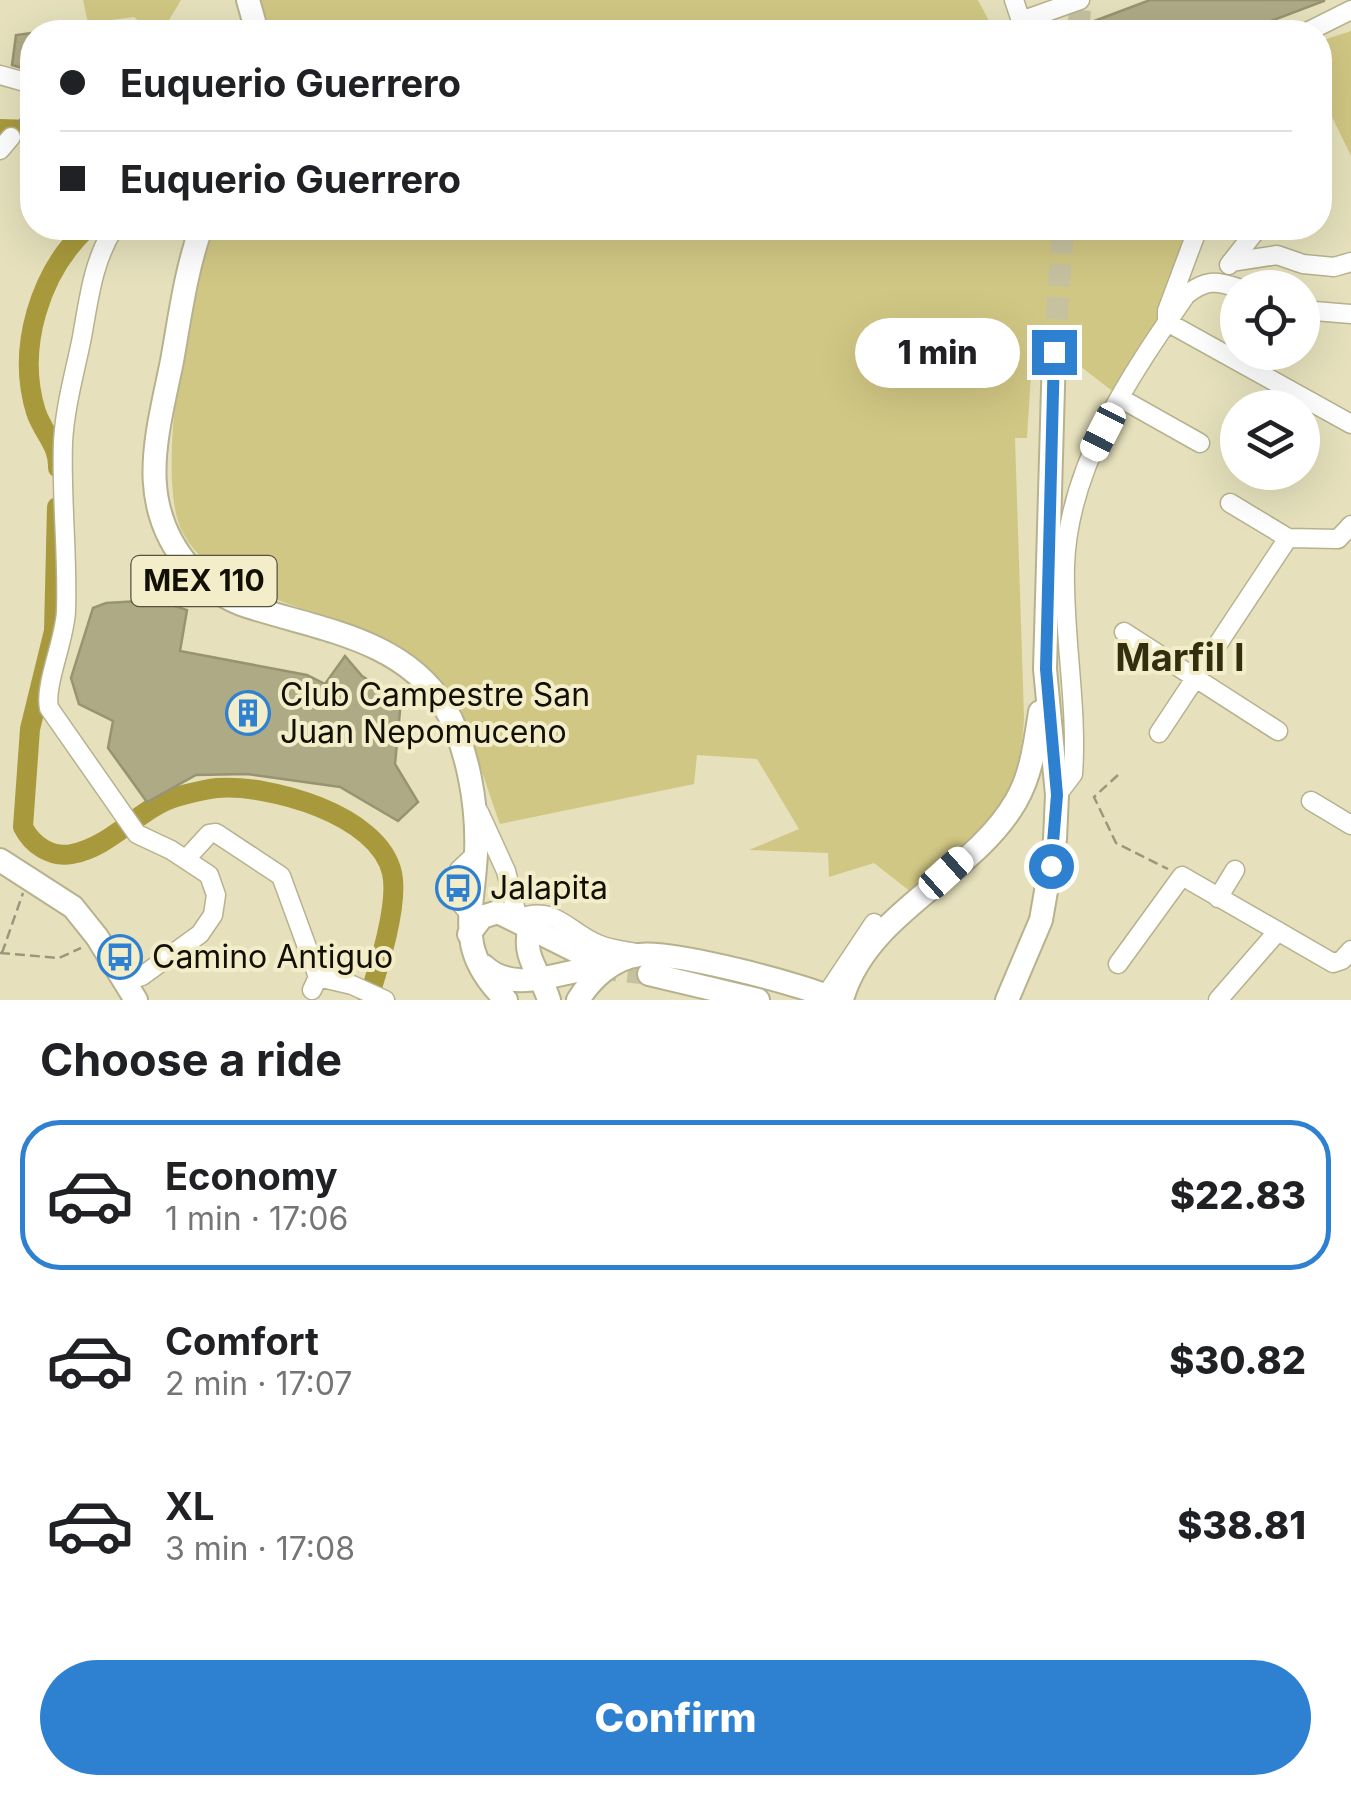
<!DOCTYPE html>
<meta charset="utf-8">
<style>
body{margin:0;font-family:Inter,sans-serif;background:#f2f2f2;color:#202124;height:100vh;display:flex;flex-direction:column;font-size:38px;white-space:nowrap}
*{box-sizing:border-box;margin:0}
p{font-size:32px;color:#757577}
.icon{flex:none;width:55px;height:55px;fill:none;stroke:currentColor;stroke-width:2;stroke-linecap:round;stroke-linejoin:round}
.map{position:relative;height:1000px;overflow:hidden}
.panel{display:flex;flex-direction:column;background:#fff;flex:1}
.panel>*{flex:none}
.hud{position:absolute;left:20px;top:20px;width:1312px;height:220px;border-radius:40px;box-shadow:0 10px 40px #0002;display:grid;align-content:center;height:220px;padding:0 40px;background:#fff}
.tools{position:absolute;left:1220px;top:270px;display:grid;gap:20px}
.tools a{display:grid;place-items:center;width:100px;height:100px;border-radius:50%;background:#fff;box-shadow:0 10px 40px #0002;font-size:50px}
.end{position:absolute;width:45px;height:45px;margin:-22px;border:12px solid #2e81d0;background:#fff;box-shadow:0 0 0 5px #fff}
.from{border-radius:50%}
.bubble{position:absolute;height:70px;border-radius:35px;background:#fff;box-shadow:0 10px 40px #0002;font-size:32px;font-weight:800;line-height:70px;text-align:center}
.car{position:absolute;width:30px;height:60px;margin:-30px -15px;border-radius:12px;box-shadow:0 0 8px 2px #0007;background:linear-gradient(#fff 24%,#345 0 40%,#fff 0 76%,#345 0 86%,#fff 0)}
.hud b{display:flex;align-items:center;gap:35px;height:95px;font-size:38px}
.hud b+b{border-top:2px solid #e0e0e0}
.hud i{width:25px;height:25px;background:#202124}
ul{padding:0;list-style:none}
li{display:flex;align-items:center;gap:30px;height:150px;margin:0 20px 15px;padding:0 20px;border:5px solid transparent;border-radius:40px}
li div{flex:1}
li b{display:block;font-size:38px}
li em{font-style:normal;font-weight:800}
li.current{border-color:#2e81d0}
li>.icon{width:90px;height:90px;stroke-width:1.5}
h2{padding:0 40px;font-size:45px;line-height:120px}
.button{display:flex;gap:20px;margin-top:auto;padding:20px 40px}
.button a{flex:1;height:115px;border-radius:60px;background:#2e81d0;color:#fff;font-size:40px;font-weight:800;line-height:115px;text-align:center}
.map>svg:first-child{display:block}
</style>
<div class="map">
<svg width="1351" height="1000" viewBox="0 0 1351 1000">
<rect width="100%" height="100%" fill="#e6e1bc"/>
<path fill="#d1c784" d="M83,0H181L162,32H153L134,17L88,23Z
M259,0H978L989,21L983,32H269Z
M1351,31V156L1320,92V41Z
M213,228H1194L1154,334L1116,394L1071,359L1032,358L1027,438H1015L1024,716C1021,809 977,837 911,892L874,863L829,877L828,853L749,850L799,829L757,759L697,755L694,784L500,824C485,785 464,705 437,678C388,629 313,617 252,589C224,576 198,561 183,533C153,480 189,285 213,228Z"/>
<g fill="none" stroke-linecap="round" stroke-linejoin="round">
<path stroke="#a89a3c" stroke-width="20" d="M0,129L32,130
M58,468C59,445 43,433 36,412C16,348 40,272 87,228
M57,507L54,631L30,729L23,827C32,845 51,858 72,854C112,847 141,806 179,796C191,793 205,789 217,788C268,784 379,814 392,873C399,905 378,969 368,1000"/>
</g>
<path fill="#afaa86" stroke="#989370" stroke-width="2.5" d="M1150,0H1324V1L1242,32H1065Z
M32,33V71L12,65L16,35Z
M156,600L187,610L180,651L307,675L325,684L345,656L362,676L401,700L395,764L418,802L398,821L340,787L247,774L196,775L147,802L108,748L113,721L79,704L71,678L93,608L106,603Z"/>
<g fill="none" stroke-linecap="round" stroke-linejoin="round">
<path stroke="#c6c2a0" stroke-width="22" stroke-dasharray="22 11" stroke-linecap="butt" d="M1078,32L1081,0
M1054,352L1063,228
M595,968L649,974"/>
<g stroke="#b7b28e" stroke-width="21">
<path id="minor" d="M1014,0L1021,21L1080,0
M1307,32L1351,10
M0,75L32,84
M0,150L11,137
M114,228C93,261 89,298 82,337C75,372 65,406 63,442C61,498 68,555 66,611C65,640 44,685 49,708L137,834L171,850L209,875L216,895L213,915L200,934L142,976L125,981
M1198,228L1167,311V322L1351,424
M1231,262L1277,255L1303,264L1334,267L1351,262
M1229,265L1258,228
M1302,310L1351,314
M1120,398L1200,443
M1230,503L1288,538
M1124,632L1278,731
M1159,733L1288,538L1338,539L1351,525
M1057,795L1073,774C1078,705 1063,635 1065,566C1068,466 1131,374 1186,295C1205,280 1215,280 1238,288
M1311,801L1351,825
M479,812L506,871L518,919C555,903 568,933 600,945C613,950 628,951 641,954
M186,859L209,834L216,833L281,876L318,977L312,990
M1218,898L1235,870
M468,912L457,899L459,870L476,854
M1118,964L1182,876L1333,963L1342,960L1351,950
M318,977L352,985L385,1000
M826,995L874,923
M1218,1000L1278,931"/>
</g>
<g stroke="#b7b28e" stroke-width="26">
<path id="major" d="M248,0L257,32
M201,228C186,270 180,316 172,361C157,436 134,504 191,569C206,585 225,599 247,606C316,629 402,638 444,706C468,746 478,807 476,853C473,916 454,949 506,1000
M0,860L73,907L97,937L136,1000
M530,927C521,957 541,973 549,1000
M469,934L482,917L498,912L578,952L598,956
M484,966C514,995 560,971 595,968
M649,974L758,1000
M843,996C870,910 973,876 1016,801C1032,773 1035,743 1040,712
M578,1000C591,979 613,958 639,955C671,950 805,985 837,1000
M1007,1000L1041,920L1055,839L1057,795L1045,669L1054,352"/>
</g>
<path stroke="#9b977b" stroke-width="2.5" stroke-dasharray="10 5" stroke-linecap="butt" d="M18,124L25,112V99
M1118,775L1094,797L1116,843L1168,869
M0,953L59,958L81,948
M2,953L23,893"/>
<use href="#minor" stroke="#fff" stroke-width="18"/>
<use href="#major" stroke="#fff" stroke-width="22"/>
</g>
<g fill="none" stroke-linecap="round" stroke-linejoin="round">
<path stroke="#2e81d0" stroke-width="12" d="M1051,866L1057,795L1046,669L1054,352"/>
</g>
<defs>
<g id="building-ring" transform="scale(2.25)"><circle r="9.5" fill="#f3eec9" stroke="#2e81d0" stroke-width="1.5"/><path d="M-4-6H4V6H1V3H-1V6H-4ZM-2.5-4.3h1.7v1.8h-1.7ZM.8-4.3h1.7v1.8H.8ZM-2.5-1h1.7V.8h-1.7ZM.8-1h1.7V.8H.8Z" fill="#2e81d0"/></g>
<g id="bus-ring" transform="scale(2.25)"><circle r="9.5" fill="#f3eec9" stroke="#2e81d0" stroke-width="1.5"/><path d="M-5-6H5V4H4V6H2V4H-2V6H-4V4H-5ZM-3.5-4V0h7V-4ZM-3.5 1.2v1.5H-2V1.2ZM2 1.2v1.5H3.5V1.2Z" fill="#2e81d0"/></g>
</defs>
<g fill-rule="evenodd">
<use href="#building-ring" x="248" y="713"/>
<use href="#bus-ring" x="458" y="888"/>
<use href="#bus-ring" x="120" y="957"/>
</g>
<g text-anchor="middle" stroke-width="8" stroke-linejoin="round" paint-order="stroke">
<rect fill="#f3eec9" stroke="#56533f" stroke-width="2.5" x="131.5" y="556" width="145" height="50" rx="8"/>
<g font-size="30" font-weight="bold" fill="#121004">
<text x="204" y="591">MEX 110</text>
</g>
<g font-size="32" fill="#121004" stroke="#f3eec9" text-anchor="start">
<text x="280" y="706">Club Campestre San<tspan x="280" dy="37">Juan Nepomuceno</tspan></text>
<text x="490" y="899">Jalapita</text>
<text x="152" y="968">Camino Antiguo</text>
</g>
<g font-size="38" font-weight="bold" fill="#332e0e" stroke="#f3eec9">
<text x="1180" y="671">Marfil I</text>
</g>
</g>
</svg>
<div class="tools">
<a><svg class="icon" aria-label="locate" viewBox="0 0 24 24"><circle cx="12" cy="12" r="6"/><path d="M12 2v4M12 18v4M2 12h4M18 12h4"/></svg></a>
<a><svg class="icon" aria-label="layers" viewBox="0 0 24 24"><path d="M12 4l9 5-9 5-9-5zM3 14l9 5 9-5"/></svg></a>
</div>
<i class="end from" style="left:1051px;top:866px"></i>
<i class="end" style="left:1054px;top:352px"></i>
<div class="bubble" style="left:855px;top:318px;width:165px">1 min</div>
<i class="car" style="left:1103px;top:432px;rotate:207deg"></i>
<i class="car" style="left:946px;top:873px;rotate:48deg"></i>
<div class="hud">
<b><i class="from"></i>Euquerio Guerrero</b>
<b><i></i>Euquerio Guerrero</b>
</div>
</div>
<section class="panel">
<h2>Choose a ride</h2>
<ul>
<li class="current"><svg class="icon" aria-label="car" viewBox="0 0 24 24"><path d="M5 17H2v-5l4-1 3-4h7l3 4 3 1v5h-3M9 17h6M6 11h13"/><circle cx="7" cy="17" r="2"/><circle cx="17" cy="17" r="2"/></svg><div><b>Economy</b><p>1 min · 17:06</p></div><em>$22.83</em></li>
<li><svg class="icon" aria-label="car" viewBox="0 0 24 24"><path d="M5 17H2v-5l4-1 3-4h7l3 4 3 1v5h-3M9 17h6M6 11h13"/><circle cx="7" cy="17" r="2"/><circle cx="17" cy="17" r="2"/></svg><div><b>Comfort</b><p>2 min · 17:07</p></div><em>$30.82</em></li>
<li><svg class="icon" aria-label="car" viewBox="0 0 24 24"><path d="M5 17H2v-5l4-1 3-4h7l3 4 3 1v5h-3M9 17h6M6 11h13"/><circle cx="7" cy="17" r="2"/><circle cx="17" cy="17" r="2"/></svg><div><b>XL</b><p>3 min · 17:08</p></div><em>$38.81</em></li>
</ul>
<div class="button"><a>Confirm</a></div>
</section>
